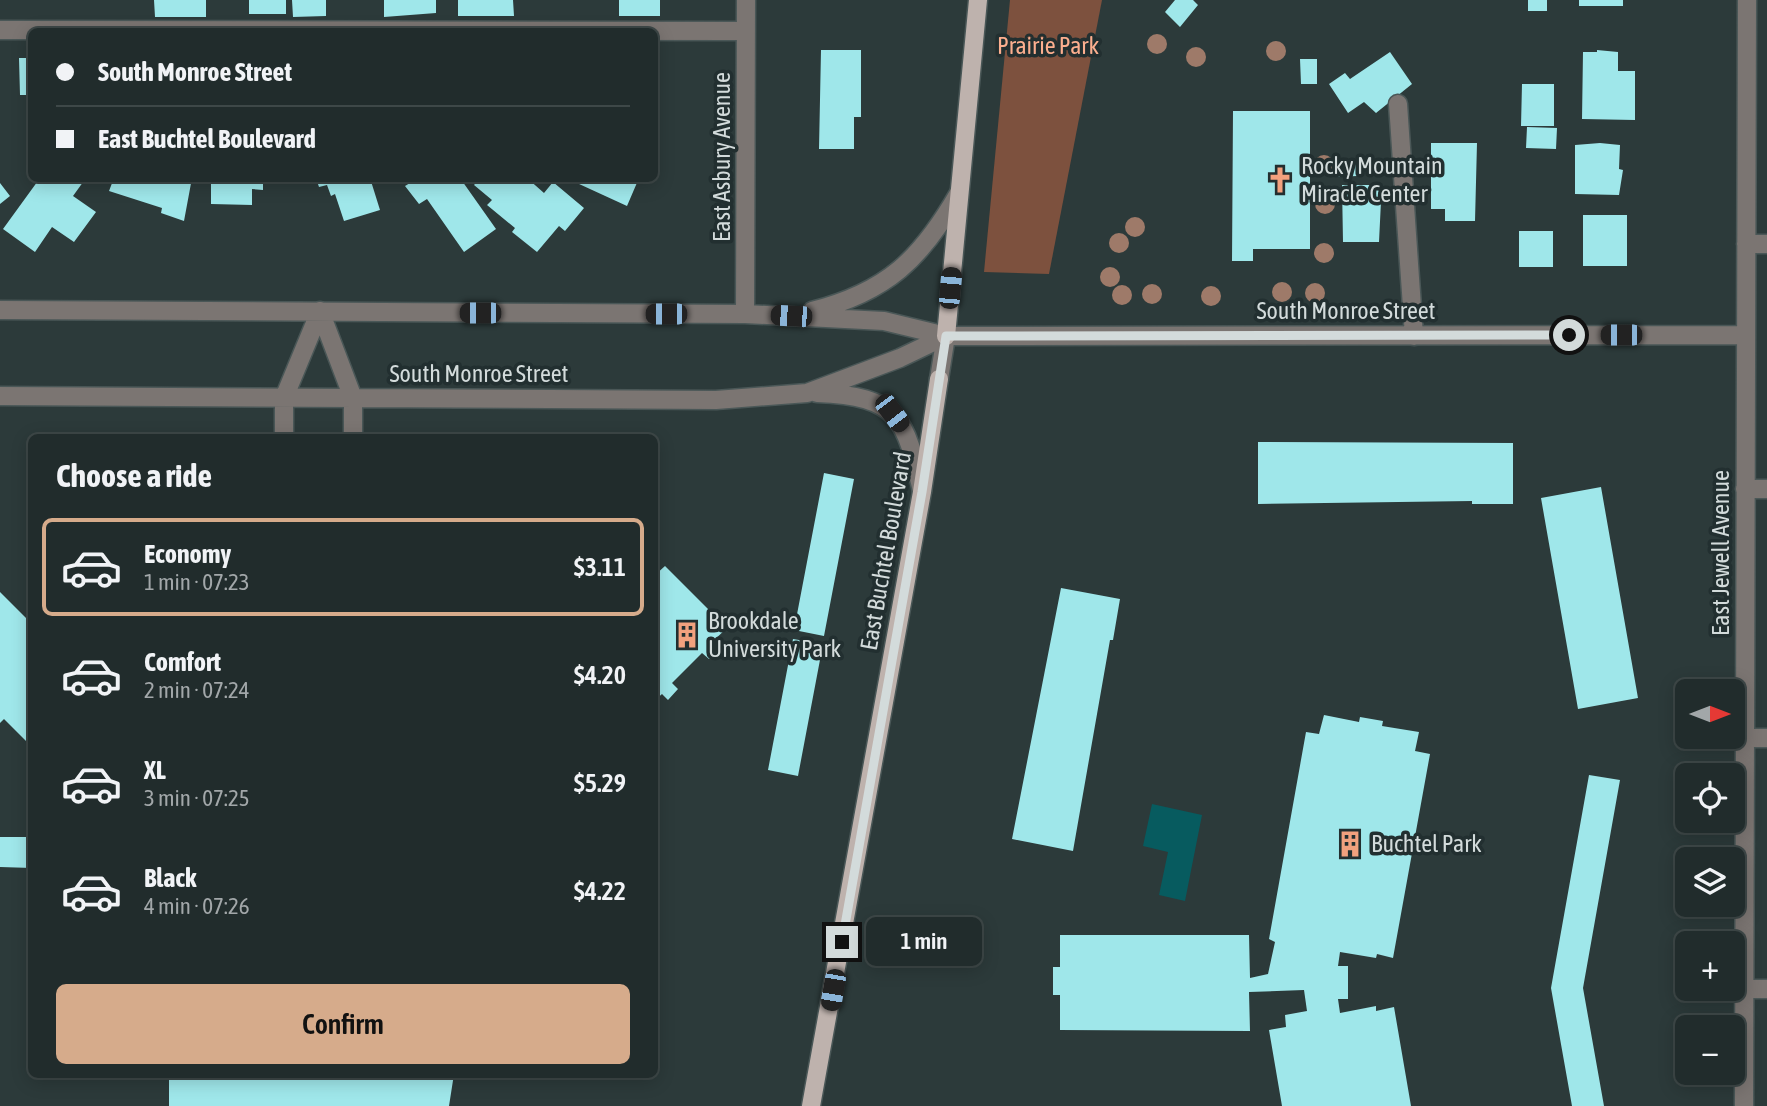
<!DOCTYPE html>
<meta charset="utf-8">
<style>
body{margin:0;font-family:"Asap Condensed",sans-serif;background:#2d3838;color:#f1f3f6;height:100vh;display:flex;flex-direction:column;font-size:26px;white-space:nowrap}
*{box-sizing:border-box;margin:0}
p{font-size:23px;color:#a2a7a9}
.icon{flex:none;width:38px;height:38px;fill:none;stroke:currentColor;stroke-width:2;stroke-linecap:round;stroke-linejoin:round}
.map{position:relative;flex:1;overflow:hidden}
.panel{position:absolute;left:28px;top:434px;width:630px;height:644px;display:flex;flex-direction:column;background:#212c2c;border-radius:10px;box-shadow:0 4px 18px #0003,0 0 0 2px #3e4848}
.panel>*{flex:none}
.top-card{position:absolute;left:28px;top:28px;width:630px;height:154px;border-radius:10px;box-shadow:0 4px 18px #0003,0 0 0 2px #3e4848;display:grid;align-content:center;height:154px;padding:0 28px;background:#212c2c}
.needle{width:46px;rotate:90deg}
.controls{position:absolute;left:1675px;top:679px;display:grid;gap:14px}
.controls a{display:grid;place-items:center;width:70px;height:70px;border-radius:10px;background:#212c2c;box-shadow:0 4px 18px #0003,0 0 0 2px #3e4848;font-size:35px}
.end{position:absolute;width:32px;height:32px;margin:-16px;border:9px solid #d3dbdb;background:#111;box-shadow:0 0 0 4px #111}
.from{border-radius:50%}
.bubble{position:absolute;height:49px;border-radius:10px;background:#212c2c;box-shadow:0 4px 18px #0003,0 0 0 2px #3e4848;font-size:23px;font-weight:600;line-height:49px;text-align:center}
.car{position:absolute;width:21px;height:42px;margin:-21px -10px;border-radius:9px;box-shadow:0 0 5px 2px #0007;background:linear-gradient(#222 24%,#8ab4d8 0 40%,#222 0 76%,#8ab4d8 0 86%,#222 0)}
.top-card b{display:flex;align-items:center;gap:24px;height:66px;font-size:26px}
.top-card b+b{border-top:2px solid #3e4848}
.top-card i{width:18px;height:18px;background:#f1f3f6}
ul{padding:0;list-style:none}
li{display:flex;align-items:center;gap:21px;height:98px;margin:0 14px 10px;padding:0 14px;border:4px solid transparent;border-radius:10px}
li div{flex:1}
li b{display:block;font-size:26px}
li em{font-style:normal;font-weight:600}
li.on{border-color:#d6ab8b}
li>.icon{width:63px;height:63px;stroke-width:1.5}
h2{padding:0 28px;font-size:32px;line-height:84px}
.primary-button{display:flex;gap:14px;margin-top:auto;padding:14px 28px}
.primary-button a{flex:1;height:80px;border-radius:10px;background:#d6ab8b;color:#111;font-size:28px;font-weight:600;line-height:80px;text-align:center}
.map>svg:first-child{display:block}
</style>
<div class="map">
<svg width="1767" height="1106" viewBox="0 0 1767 1106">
<rect width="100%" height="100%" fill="#2c3a3a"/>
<path fill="#7d513e" d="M1010,0H1102L1049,274L984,272Z"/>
<path fill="#075b5f" d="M1152,804L1202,815L1185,901L1159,895L1168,852L1143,846Z"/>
<path fill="#9fe7ea" d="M154,0H206V17H155Z
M249,0H286V14H249Z
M292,0H326V16L293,17Z
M384,0H436V13L384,17Z
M458,0H513L514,16H458Z
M619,0H660V16H619Z
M1175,0H1193L1198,5L1180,27L1165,12Z
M1528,0H1547V11H1528Z
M1579,0H1623V6H1579Z
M821,50H861V117H854V149H819Z
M1597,50L1618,52V71H1635V120L1582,119L1583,52H1597Z
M1390,52L1412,84L1376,113L1364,102L1348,113L1329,84L1345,73L1350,79Z
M19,58H32V95H20Z
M1300,59H1317V84H1301Z
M1522,84H1554V126H1521Z
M1233,111H1310V249H1253V261H1232Z
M1527,127L1557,128L1556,149L1526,148Z
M1431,143H1477L1475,221H1445V209H1431Z
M1600,143L1620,145L1619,169L1623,170L1619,195L1575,194V145Z
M1335,162H1356L1357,176L1336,177Z
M40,178H86L73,196L96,212L74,242L52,227L35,252L3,229Z
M114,178H192L184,221L161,213L162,208L109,191Z
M211,178H263V190L252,189V205L211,204Z
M316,178H370L380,210L344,221L335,194L331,196L327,185L319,187Z
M407,178H460L496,229L464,252L427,199L419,204L405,186L410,183Z
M480,178H527L544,193L553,182L584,208L565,231L559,226L537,252L512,232L515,228L487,205L492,200L474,185Z
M566,178H639L627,206Z
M0,183L10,196L0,204Z
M1342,185H1379V201H1381L1379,242H1343Z
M1583,215H1627V266H1583Z
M1519,231H1553V267H1519Z
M1258,442L1513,443V504H1472V501L1258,504Z
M824,473L854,479L824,636L794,630Z
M1601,487L1638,698L1578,709L1541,498Z
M665,566L727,628L712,642L719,649L709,659L702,653L672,683L678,689L668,700L662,694L654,701V576Z
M1061,588L1120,599L1113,640H1110L1073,851L1012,839Z
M0,592L27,619L32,614V747L4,719L0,723Z
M793,639L823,644L798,776L768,770Z
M1324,715L1359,722L1360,717L1383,721L1382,726L1419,732L1415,751L1430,754L1393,958L1377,954L1376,958L1340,952L1338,966H1348V999H1338L1340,1013L1376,1006V1011L1394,1007L1411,1106H1282L1269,1030L1286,1027L1285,1015L1307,1011L1304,990L1249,992L1250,1031L1060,1030V995H1053V967H1060V935H1249L1250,978L1268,974L1275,942L1269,939L1306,732L1319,734Z
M1589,775L1620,780L1583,988L1604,1106H1572L1551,988Z
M0,837H32V868L0,867Z
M169,1074H454L449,1106H169Z"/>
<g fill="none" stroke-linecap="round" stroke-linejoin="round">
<g stroke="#4a5757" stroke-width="21">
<path id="minor" d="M0,30L746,31
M1398,104L1414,336
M1746,244H1767
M0,310L745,314L884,321L946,336L1746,335
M812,311C887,292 921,259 959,193
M745,314L746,0
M939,379L946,336
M817,393C899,396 905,418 922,491
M0,396L716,400L807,393L900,358L946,336
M284,438V398L320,311L353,398V438
M1745,489H1767
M1745,738H1767
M1744,989H1767
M1744,1106L1747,0"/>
</g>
<g stroke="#4a5757" stroke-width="21">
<path id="major" d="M946,336L978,0
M811,1106L922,492L939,379"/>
</g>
<use href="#minor" stroke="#7b7572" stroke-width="18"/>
<use href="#major" stroke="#beb2ad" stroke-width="18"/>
</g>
<g fill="#9e7a69">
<circle cx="1157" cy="44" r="10"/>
<circle cx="1276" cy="51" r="10"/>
<circle cx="1196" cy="57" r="10"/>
<circle cx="1324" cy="165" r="10"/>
<circle cx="1325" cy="204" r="10"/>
<circle cx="1135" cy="227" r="10"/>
<circle cx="1119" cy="243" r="10"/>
<circle cx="1324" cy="253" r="10"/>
<circle cx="1110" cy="277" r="10"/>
<circle cx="1282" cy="292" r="10"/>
<circle cx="1315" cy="293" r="10"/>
<circle cx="1152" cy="294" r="10"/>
<circle cx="1122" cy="295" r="10"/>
<circle cx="1211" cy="296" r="10"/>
</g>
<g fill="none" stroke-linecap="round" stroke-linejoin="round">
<path stroke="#d3dbdb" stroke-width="9" d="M842,942L922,492L946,336L1569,335"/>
</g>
<defs>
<g id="church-bare" transform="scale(2.1)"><path d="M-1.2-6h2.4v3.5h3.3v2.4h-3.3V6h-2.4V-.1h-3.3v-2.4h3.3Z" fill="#f2a17e" stroke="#222f30" stroke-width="2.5" paint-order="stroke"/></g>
<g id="building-bare" transform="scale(2.1)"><path d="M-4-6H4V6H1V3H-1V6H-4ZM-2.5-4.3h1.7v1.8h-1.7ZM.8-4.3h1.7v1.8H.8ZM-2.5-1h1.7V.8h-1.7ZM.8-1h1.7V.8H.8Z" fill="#f2a17e" stroke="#222f30" stroke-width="2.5" paint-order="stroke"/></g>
</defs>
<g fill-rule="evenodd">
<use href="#church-bare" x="1280" y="180"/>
<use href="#building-bare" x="687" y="635"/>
<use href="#building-bare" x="1350" y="844"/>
</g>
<g text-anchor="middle" stroke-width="7" stroke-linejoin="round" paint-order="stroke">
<g font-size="24" fill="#fcaf8f" stroke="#222f30">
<text x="1048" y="54">Prairie Park</text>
</g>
<g font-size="24" fill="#d3dbdb" stroke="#222f30">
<text transform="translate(722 157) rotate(-90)" y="8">East Asbury Avenue</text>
<text x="1346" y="319">South Monroe Street</text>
<text x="479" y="382">South Monroe Street</text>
<text transform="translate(886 551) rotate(-80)" y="8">East Buchtel Boulevard</text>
<text transform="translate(1721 553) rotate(-90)" y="8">East Jewell Avenue</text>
</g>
<g font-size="24" fill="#d3dbdb" stroke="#222f30" text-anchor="start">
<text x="1301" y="174">Rocky Mountain<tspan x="1301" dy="28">Miracle Center</tspan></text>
<text x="708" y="629">Brookdale<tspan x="708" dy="28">University Park</tspan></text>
<text x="1371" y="852">Buchtel Park</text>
</g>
</g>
</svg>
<div class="controls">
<a><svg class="needle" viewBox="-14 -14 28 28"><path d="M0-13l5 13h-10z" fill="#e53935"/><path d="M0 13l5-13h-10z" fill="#a2a7a9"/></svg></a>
<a><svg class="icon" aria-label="locate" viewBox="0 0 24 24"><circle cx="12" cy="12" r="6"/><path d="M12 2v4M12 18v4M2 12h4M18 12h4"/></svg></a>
<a><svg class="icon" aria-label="layers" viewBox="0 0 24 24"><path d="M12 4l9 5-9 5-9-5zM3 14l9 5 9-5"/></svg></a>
<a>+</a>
<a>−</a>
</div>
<i class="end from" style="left:1569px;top:335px"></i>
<i class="end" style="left:842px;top:942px"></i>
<div class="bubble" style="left:866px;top:917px;width:116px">1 min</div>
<i class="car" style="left:950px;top:288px;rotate:5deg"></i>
<i class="car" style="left:480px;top:313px;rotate:270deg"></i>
<i class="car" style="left:666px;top:314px;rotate:270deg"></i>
<i class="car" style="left:791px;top:316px;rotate:273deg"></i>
<i class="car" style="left:1621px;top:335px;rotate:270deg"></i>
<i class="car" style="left:892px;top:413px;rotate:143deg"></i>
<i class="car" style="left:833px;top:990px;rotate:190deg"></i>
<div class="top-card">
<b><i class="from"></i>South Monroe Street</b>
<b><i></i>East Buchtel Boulevard</b>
</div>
<section class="panel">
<h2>Choose a ride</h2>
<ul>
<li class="on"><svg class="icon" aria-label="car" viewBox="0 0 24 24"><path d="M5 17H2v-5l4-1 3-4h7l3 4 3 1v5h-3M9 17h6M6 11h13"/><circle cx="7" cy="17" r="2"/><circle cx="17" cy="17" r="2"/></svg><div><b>Economy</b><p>1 min · 07:23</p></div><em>$3.11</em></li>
<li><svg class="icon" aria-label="car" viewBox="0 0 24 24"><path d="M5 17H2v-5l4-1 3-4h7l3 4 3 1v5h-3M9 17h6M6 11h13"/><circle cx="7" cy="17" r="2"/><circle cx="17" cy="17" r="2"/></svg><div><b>Comfort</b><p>2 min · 07:24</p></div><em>$4.20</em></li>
<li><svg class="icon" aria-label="car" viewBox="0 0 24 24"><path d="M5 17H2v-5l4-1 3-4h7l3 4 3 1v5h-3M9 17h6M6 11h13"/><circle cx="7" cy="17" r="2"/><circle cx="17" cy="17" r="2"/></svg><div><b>XL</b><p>3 min · 07:25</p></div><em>$5.29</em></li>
<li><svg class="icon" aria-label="car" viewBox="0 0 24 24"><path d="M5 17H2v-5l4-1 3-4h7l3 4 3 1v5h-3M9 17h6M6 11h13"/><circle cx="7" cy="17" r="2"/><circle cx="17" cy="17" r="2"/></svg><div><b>Black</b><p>4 min · 07:26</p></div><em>$4.22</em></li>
</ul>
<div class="primary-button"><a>Confirm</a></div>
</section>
</div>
